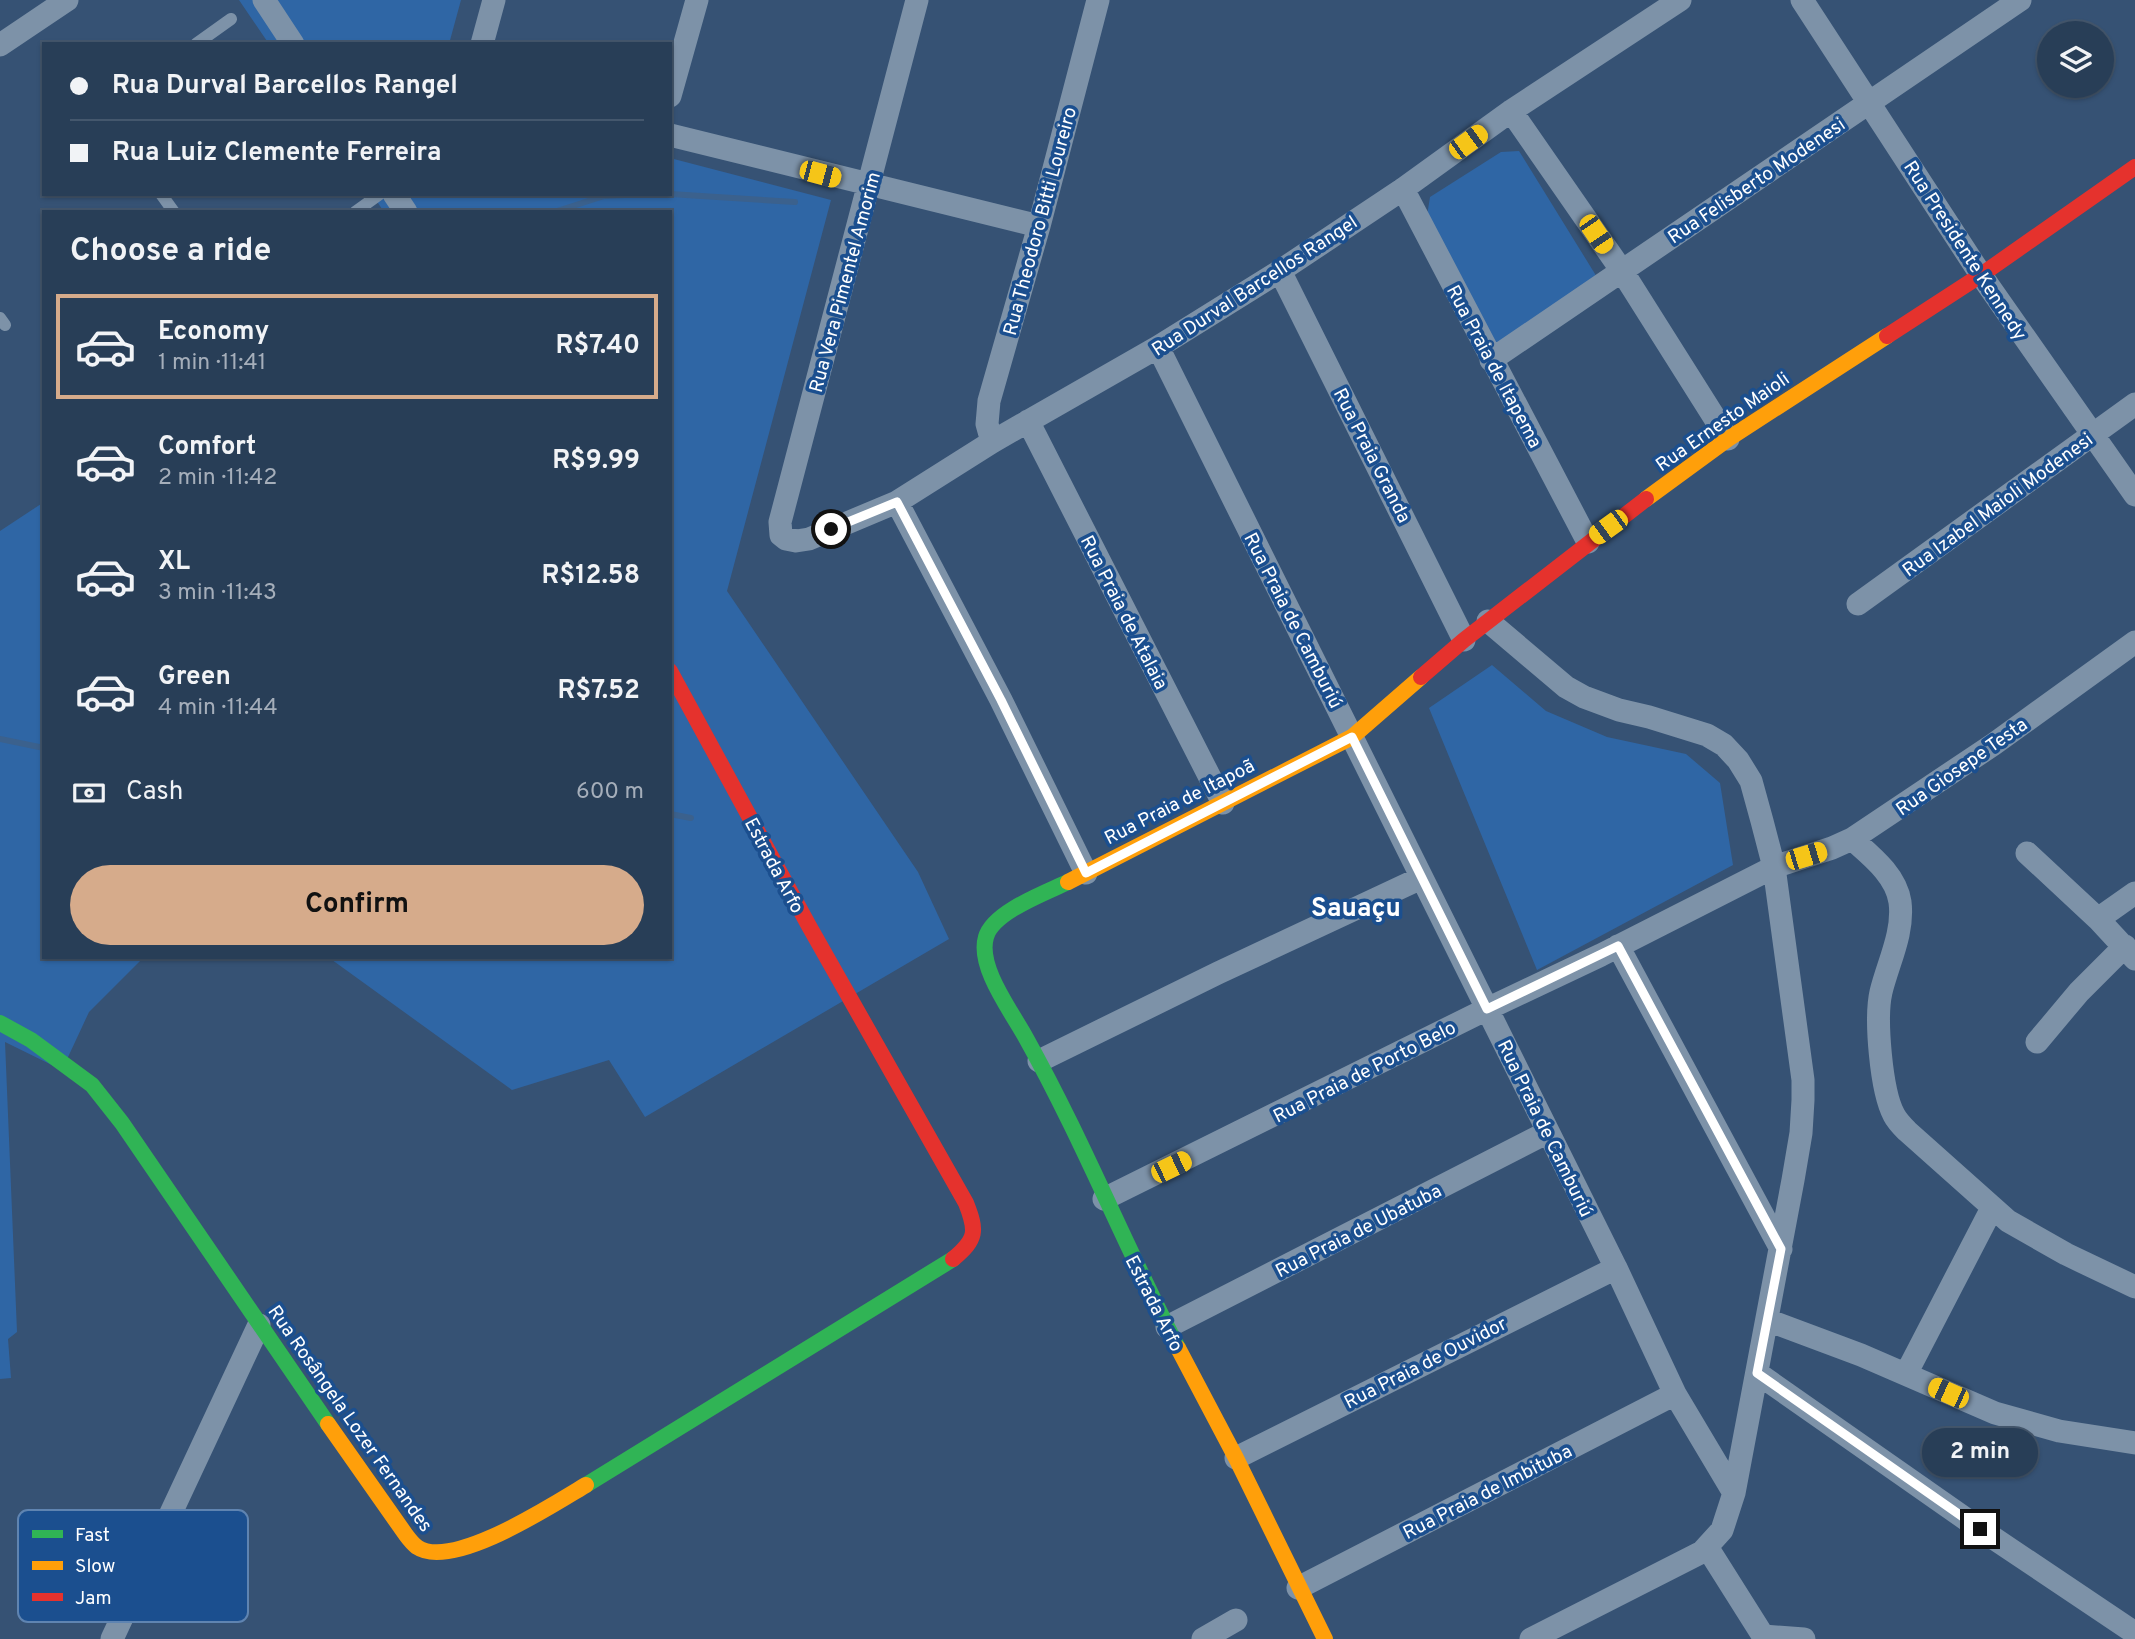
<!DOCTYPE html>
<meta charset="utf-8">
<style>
body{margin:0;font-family:Overpass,sans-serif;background:#344961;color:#f1f3f6;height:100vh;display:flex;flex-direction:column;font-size:26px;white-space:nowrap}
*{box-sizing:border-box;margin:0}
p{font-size:23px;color:#a5aeba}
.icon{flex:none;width:38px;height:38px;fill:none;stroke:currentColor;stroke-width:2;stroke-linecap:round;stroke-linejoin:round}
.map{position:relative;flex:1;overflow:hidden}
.details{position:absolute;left:42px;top:210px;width:630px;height:749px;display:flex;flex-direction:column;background:#283e57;border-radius:0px;box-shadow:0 2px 5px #0004,0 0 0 2px #44576d}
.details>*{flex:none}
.top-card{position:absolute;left:42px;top:42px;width:630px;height:154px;border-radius:0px;box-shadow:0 2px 5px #0004,0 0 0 2px #44576d;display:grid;align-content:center;height:154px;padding:0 28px;background:#283e57}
.controls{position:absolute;left:2037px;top:21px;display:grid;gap:14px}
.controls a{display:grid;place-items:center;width:77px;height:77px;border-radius:50%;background:#283e57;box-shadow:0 2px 5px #0004,0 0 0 2px #44576d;font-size:35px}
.end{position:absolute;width:32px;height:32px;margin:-16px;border:9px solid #fff;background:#111;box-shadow:0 0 0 4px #111}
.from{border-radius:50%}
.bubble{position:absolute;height:49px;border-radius:24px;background:#283e57;box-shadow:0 2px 5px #0004,0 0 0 2px #44576d;font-size:23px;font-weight:700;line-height:49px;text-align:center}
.car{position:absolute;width:21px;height:42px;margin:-21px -10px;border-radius:9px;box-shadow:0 0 5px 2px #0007;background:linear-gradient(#f5c518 24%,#345 0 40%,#f5c518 0 76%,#345 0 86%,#f5c518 0)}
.top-card b{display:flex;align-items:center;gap:24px;height:66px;font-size:26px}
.top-card b+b{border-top:2px solid #44576d}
.top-card i{width:18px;height:18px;background:#f1f3f6}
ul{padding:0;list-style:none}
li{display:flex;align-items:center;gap:21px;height:105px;margin:0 14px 10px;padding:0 14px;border:4px solid transparent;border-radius:0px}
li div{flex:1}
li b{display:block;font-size:26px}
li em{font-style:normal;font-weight:700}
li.current{border-color:#d6ab8b}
li>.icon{width:63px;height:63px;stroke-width:1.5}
h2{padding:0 28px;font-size:32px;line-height:84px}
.pay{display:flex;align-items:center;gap:18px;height:77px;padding:0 28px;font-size:26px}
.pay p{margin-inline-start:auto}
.button{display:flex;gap:14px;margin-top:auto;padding:14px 28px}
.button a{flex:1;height:80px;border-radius:42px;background:#d6ab8b;color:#111;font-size:28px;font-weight:700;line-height:80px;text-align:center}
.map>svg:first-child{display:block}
</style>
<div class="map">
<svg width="2135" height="1639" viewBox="0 0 2135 1639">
<rect width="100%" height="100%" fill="#365274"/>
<path fill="#2f66a5" d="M239,0H461L449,44H269Z
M1519,151L1600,282L1498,347L1427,216L1430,197L1501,152Z
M670,158L831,200L727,591L918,872L949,939L645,1117L609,1060L512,1090L328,957H670V212H384L372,194H670Z
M44,502V957H144L89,1012L62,1070L5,1042L17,1332L8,1339L11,1378L0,1379V531Z
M1492,665L1546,711L1607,737L1686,754L1720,783L1733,865L1537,970L1429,708Z"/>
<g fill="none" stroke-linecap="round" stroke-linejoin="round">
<path stroke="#3b618d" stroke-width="6" d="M670,194L795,202
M554,212L604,196L645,194
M0,739L44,748
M670,814L691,818"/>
<path stroke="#7d92a8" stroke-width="12" d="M196,44L231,19
M161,194L174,212
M355,212L380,194
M0,318L5,325"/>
<path stroke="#7d92a8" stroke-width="23" d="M264,0L293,44
M917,0L780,522L781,535L786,539L796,541L809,539L897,502L992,442L1158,347L1280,271L1403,189L1511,111L1680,0
M1802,0L1981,275L2135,495
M482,44L494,0
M0,45L67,0
M670,96L697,0
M1511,111L1622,271L1728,439
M670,135L1039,226
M1403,189L1588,542
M394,194L406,212
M1280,271L1464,640
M1158,347L1616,1268L1675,1394L1734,1493
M1491,360L2020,0
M1028,421L1223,803
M992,442L987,424L989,401L1039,226L1098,0
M897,502L1001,700L1086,873
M1858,604L2135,404
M1488,621L1566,687L1584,697L1619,710L1649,717L1707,735L1724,745L1738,760L1751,781L1762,821L1774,867L1803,1080V1100L1801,1133L1793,1180L1734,1493L1722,1530L1702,1552L1531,1639
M1852,839C1871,856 1896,875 1900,902C1904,933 1888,963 1881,992C1875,1018 1881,1091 1894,1115C1897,1121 1902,1126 1907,1131L2008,1221L2066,1254L2135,1287
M2027,853L2098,919L2135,959
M2098,919L2135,893
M1618,946L1781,1249
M2037,1042L2079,992L2125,946
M1039,1061L1218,973L1421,878
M1104,1199L1487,1009L1601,955L1774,867L1832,848L1852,839L1994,744L2135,642
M1767,1320L1861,1355L1995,1413L2059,1431L2135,1443
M1167,1327L1548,1132
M1757,1373L1980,1529L2135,1633
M1906,1374L1992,1208
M1236,1458L1616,1268
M1707,1547L1765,1639
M1298,1588L1675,1394
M1763,1636L1804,1639
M112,1639L259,1325
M1203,1639L1236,1620"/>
<path stroke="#30b455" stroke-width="16" d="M1068,882C1045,893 993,912 986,937C977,967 1012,1012 1026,1038C1082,1138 1125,1246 1178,1348
M0,1023L31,1040L92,1085L122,1123L328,1424
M586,1485L953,1259"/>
<path stroke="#ff9f0a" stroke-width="16" d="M1646,499L1728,439L1887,336
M1068,882L1352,737L1421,677
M1178,1348L1236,1458L1325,1639
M328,1424L406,1535C409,1539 413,1544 417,1547C452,1571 554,1504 586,1485"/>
<path stroke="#e5322d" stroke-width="16" d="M1887,336L1981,275L2135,167
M670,671L809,926L966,1203C977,1231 977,1239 953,1259
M1421,677L1464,640L1646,499"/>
</g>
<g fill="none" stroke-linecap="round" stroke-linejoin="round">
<path stroke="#fff" stroke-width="9" d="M831,529L897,502L1001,700L1086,873L1352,737L1487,1009L1618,946L1781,1249L1757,1373L1980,1529"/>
</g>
<g text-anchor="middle" stroke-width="7" stroke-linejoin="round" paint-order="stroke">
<g font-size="19" fill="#fff" stroke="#1b4f8f">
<text transform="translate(1756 180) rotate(-34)" y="7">Rua Felisberto Modenesi</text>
<text transform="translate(1039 221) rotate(-75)" y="7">Rua Theodoro Bitti Loureiro</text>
<text transform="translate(1966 250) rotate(57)" y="7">Rua Presidente Kennedy</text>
<text transform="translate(844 282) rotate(-75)" y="7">Rua Vera Pimentel Amorim</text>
<text transform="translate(1254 285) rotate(-33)" y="7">Rua Durval Barcellos Rangel</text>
<text transform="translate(1495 366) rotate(62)" y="7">Rua Praia de Itapema</text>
<text transform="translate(1722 421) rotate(-35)" y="7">Rua Ernesto Maioli</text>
<text transform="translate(1373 455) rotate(63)" y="7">Rua Praia Granda</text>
<text transform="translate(1997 504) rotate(-36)" y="7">Rua Izabel Maioli Modenesi</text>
<text transform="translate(1125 612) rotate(63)" y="7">Rua Praia de Atalaia</text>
<text transform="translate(1294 620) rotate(63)" y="7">Rua Praia de Camburiú</text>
<text transform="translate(1961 766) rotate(-35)" y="7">Rua Giosepe Testa</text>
<text transform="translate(1179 801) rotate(-27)" y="7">Rua Praia de Itapoã</text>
<text transform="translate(775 865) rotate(62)" y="7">Estrada Arfo</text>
<text transform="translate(1364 1071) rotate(-27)" y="7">Rua Praia de Porto Belo</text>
<text transform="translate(1546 1128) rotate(64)" y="7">Rua Praia de Camburiú</text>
<text transform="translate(1358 1230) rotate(-27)" y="7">Rua Praia de Ubatuba</text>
<text transform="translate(1155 1303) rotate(63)" y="7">Estrada Arfo</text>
<text transform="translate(1425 1362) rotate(-27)" y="7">Rua Praia de Ouvidor</text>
<text transform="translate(351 1418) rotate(55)" y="7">Rua Rosângela Lozer Fernandes</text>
<text transform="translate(1487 1491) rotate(-27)" y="7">Rua Praia de Imbituba</text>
</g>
<g font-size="26" font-weight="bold" fill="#fff" stroke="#1b4f8f">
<text x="1356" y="916">Sauaçu</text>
</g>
</g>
<rect x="18" y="1510" width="230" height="112" rx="10" fill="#1b4f8f" stroke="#5f84b1" stroke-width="2"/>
<rect x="32" y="1530" width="31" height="8" fill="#30b455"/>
<rect x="32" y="1561" width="31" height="9" fill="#ff9f0a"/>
<rect x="32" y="1593" width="31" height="8" fill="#e5322d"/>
<g font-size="19" fill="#fff">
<text x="75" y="1541">Fast</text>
<text x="75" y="1572">Slow</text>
<text x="75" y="1604">Jam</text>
</g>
</svg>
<div class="controls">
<a><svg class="icon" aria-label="layers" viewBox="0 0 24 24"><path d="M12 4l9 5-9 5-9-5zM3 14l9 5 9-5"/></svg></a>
</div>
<i class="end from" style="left:831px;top:529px"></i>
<i class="end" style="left:1980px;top:1529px"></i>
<div class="bubble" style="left:1922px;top:1428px;width:116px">2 min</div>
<i class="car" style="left:1468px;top:142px;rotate:54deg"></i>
<i class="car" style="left:820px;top:174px;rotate:105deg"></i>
<i class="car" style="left:1596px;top:234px;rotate:146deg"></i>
<i class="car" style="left:1608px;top:527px;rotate:234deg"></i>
<i class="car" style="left:1806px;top:856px;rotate:73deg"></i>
<i class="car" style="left:1171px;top:1167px;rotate:64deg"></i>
<i class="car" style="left:1948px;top:1393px;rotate:294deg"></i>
<div class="top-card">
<b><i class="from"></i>Rua Durval Barcellos Rangel</b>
<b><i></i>Rua Luiz Clemente Ferreira</b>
</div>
<section class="details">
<h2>Choose a ride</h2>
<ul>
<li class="current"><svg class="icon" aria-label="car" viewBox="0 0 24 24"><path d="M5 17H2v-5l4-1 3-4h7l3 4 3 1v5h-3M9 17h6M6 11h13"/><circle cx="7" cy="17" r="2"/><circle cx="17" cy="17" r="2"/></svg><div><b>Economy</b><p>1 min · 11:41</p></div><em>R$7.40</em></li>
<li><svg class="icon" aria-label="car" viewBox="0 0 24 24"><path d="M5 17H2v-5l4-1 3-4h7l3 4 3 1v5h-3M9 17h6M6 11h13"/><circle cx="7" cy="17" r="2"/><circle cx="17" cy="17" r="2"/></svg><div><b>Comfort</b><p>2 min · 11:42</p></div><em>R$9.99</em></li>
<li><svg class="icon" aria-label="car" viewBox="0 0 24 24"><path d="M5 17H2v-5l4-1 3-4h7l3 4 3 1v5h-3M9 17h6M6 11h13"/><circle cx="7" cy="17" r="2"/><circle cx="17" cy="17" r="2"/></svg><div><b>XL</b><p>3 min · 11:43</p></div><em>R$12.58</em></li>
<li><svg class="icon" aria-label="car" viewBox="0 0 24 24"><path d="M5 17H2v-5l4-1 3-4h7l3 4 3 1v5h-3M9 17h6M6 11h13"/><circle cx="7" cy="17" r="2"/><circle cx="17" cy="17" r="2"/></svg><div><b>Green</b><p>4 min · 11:44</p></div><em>R$7.52</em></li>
</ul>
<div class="pay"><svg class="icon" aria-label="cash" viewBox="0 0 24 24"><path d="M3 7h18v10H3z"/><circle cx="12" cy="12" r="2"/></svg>Cash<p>600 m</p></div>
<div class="button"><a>Confirm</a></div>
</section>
</div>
